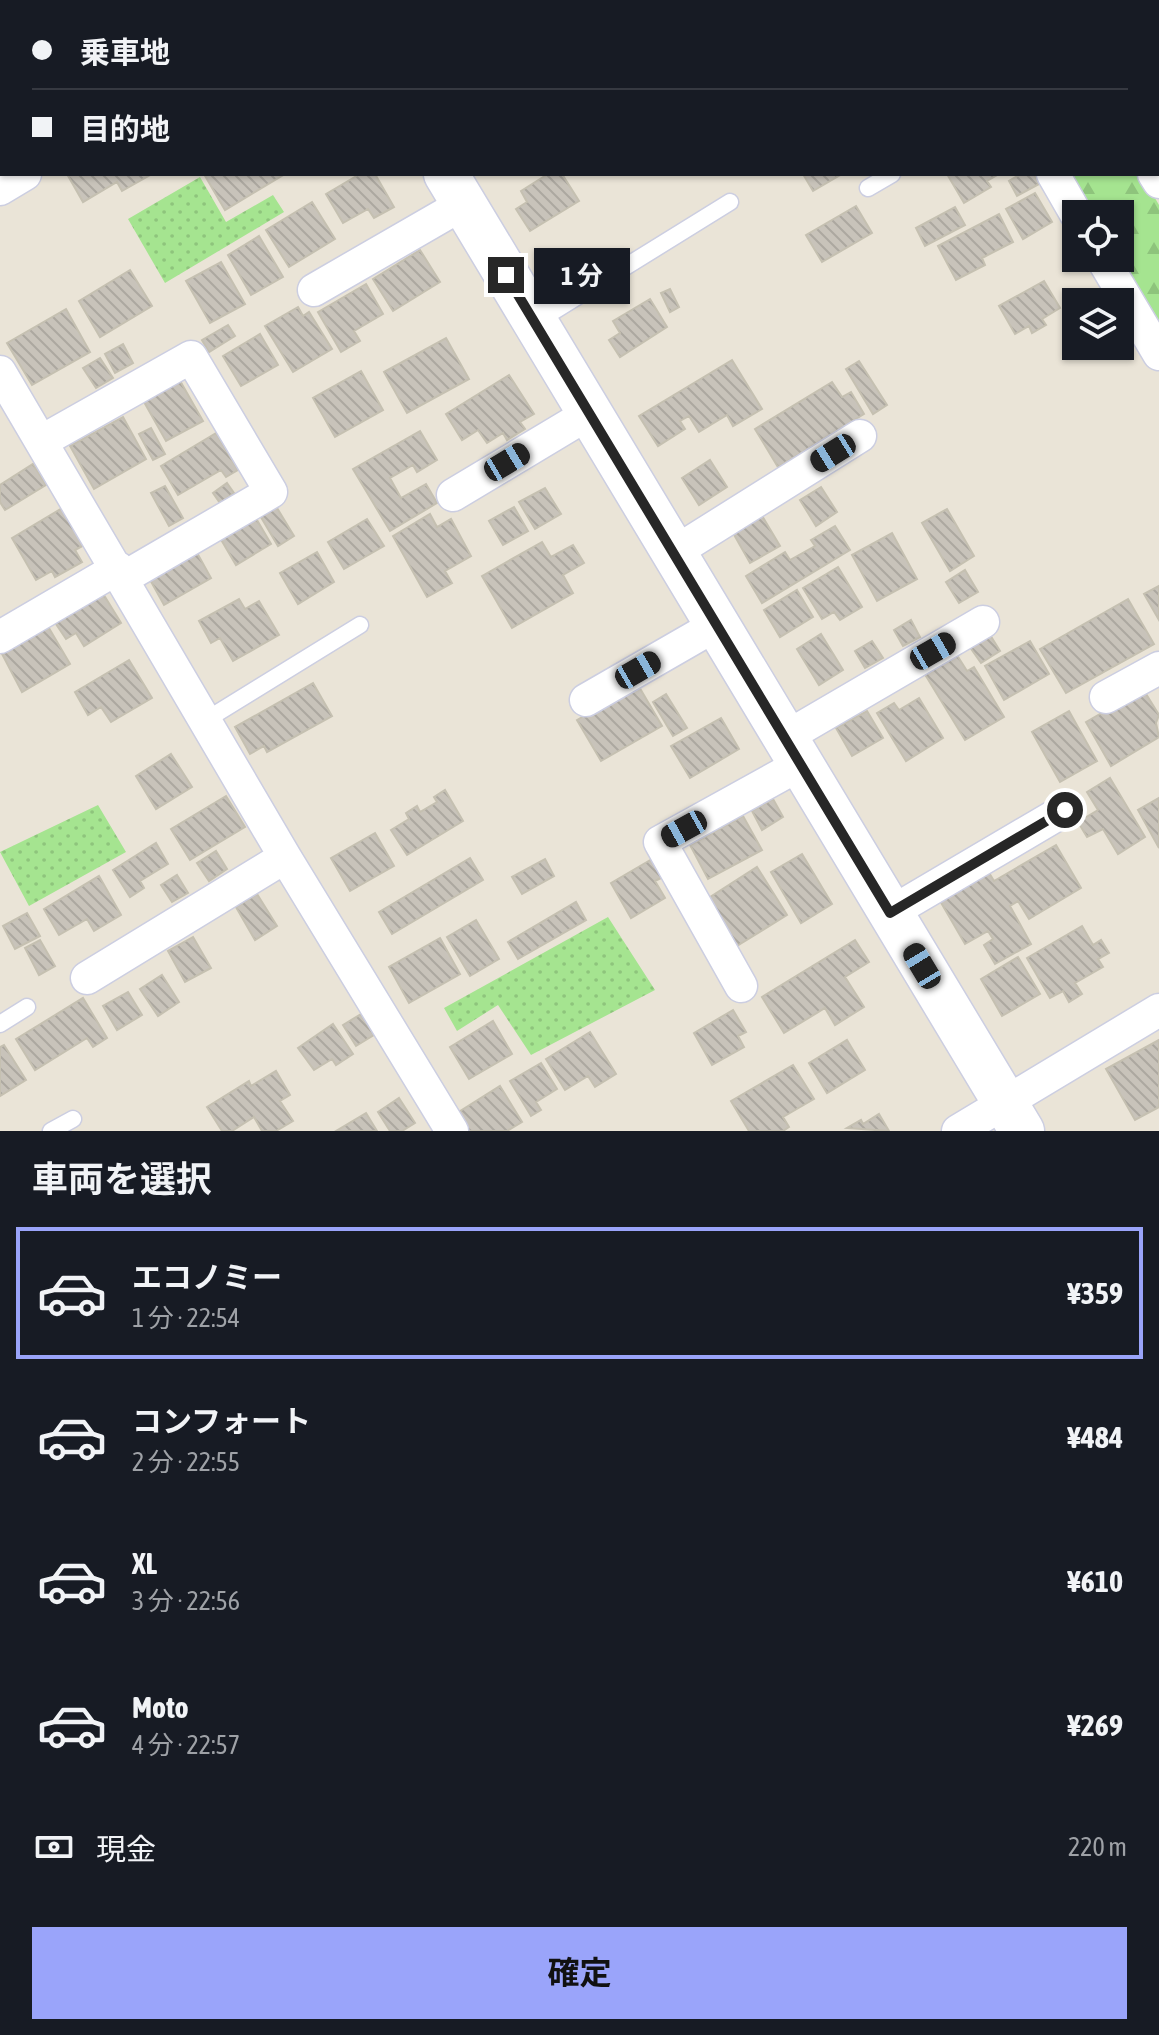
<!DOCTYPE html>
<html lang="ja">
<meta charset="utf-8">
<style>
body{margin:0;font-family:"Asap Condensed","Noto Sans JP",sans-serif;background:#20242c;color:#f1f3f6;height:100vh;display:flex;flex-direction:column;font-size:30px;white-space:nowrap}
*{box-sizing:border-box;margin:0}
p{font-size:26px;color:#9ea1a6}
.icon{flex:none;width:44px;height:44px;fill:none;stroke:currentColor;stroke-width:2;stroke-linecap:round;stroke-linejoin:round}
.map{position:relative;height:1131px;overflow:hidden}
.side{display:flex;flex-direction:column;background:#171b24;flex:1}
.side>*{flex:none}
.banner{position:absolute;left:0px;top:0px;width:1160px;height:176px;box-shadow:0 2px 6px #0004;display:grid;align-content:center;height:176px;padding:0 32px;background:#171b24}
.controls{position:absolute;left:1062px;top:200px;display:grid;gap:16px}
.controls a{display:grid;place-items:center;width:72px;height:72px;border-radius:0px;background:#171b24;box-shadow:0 2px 6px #0004;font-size:40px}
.end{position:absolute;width:36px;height:36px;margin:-18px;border:10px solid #272727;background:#fff;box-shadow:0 0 0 4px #fff}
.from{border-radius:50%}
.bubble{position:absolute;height:56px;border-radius:0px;background:#171b24;box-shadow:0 2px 6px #0004;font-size:26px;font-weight:700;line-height:56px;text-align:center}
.car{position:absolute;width:24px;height:48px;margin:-24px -12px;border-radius:10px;box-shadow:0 0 6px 2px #0007;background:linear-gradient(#222 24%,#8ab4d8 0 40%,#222 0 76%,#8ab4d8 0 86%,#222 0)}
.banner b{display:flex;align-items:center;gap:28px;height:76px;font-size:30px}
.banner b+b{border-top:2px solid #363941}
.banner i{width:20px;height:20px;background:#f1f3f6}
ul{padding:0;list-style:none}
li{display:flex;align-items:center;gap:24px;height:132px;margin:0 16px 12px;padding:0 16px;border:4px solid transparent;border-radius:0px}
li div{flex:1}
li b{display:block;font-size:30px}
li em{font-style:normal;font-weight:700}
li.current{border-color:#9aa4fa}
li>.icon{width:72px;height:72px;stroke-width:1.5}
h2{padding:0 32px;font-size:36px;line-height:96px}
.pay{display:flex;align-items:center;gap:20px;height:88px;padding:0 32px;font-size:30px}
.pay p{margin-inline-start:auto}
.primary-button{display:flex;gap:16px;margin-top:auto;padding:16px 32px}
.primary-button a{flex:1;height:92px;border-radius:0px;background:#9aa4fa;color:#111;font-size:32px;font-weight:700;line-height:92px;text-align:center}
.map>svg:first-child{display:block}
</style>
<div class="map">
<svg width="1159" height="1131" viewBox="0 0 1159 1131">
<defs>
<pattern id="forest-firs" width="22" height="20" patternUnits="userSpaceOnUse" patternTransform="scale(2)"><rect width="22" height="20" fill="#a5e490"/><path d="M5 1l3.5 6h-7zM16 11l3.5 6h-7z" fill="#8ec47c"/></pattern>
<pattern id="garden-dots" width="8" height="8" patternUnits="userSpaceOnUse" patternTransform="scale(2)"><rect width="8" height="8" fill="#a5e490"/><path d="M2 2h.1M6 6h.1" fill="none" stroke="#8ec47c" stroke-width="1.8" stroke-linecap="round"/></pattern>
<pattern id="building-back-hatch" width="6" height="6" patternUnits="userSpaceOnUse" patternTransform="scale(2)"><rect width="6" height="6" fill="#c8c3ba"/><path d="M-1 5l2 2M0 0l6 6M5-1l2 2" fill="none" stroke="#aca8a0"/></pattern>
</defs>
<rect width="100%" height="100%" fill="#eae4d7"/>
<path fill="url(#forest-firs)" d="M1068,174H1141L1159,205V327L1120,258V214H1092Z"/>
<path fill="url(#garden-dots)" d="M200,177L226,222L273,195L284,212L165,283L128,219Z
M98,805L126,852L29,906L0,852Z
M608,917L655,990L531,1055L498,1005L457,1031L444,1008Z"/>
<path fill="url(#building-back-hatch)" stroke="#c5c0b1" stroke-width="2" d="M67,174H152L122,191L117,182L83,202Z
M204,174H285L225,210Z
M360,174H375L394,207L374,218L368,209L343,223L326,194Z
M548,174H562L579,201L530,231L516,209L527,202L521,191Z
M803,174H842L813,191Z
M947,174H999L987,181L991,187L964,203Z
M1021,174H1034L1039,184L1017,196L1009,181Z
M1035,193L1052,222L1023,239L1006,209Z
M312,202L335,239L289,267L266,230Z
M856,206L872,233L822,262L806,235Z
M955,207L965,225L925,246L916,228Z
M999,214L1013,242L982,258L985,265L956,280L938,246Z
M259,236L283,277L251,295L228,255Z
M420,250L440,282L393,311L373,279Z
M221,262L245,304L210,323L186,281Z
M130,270L152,306L100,337L79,301Z
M1044,281L1060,308L1042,319L1046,325L1032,333L1029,326L1015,334L999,306Z
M366,284L383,314L354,331L360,341L341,352L318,312Z
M670,289L679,307L670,312L661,293Z
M650,299L667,327L620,357L609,340L620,333L613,321Z
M298,307L303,316L309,312L332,349L293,372L265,326Z
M66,309L90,352L32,385L7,343Z
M228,325L235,336L209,352L202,340Z
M260,334L278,365L241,386L223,356Z
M446,338L469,379L407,413L384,372Z
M123,344L133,363L115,373L105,354Z
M100,358L113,378L96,388L83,368Z
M732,360L762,409L733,426L727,415L699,432L689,416L680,421L685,429L658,446L639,416Z
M859,361L887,405L873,414L846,369Z
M361,371L383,410L335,437L313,398Z
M509,375L534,414L520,422L525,429L507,440L503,433L487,443L478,430L462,440L446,414Z
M179,379L203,421L166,441L143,400Z
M832,382L842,397L851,392L864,414L778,467L755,429Z
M123,417L146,459L94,489L70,446Z
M151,428L165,454L153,460L139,434Z
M420,431L437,460L417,472L413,465L390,478L401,498L426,484L437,503L390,531L353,469Z
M216,433L238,470L226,477L221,470L178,495L161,466Z
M710,460L727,487L699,505L682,478Z
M33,464L46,485L5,510L0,502V485Z
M227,483L234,493L220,503L213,493Z
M165,486L183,518L169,526L151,493Z
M821,487L837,512L816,526L800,500Z
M545,488L561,514L535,529L519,502Z
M274,503L294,536L278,546L258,512Z
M64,507L86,544L75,550L82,562L55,577L52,571L36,580L12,538Z
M514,507L528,531L503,545L489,521Z
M947,509L974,556L950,571L922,523Z
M430,514L437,527L451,519L471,556L445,571L452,583L427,597L393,536Z
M761,514L780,546L750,563L732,531Z
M254,515L271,544L236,565L219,536Z
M367,519L384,546L344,569L328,542Z
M835,526L850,550L762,603L746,576L785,552L790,560L815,546L811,540Z
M892,533L917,579L877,601L852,555Z
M542,542L551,557L573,545L584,563L563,575L573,593L512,628L482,576Z
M196,551L211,578L164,605L149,578Z
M317,552L334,582L298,604L280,573Z
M838,567L862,607L840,620L834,612L822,619L803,588Z
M965,570L978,592L959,603L946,582Z
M1159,586V620L1144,594Z
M797,590L813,617L780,637L764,610Z
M102,592L121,623L84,646L76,633L66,639L54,621Z
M239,599L245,609L259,601L279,635L233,661L220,638L211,643L199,621Z
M1128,599L1154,644L1066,693L1040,649Z
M911,620L920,637L903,646L894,630Z
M46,623L70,664L22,692L0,650Z
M987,630L1000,651L981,663L967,643Z
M821,634L843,670L819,685L797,649Z
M872,641L883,658L865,668L855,651Z
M1030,641L1049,674L1004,700L985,666Z
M955,652L967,671L974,667L1004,717L965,740L923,671Z
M129,660L152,698L111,722L101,707L88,715L75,692Z
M313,683L332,716L267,752L264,746L250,754L235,727Z
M638,685L662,726L601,761L577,720Z
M1143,689L1159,715L1156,723L1159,737L1111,766L1086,722Z
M666,694L687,728L673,736L653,702Z
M919,698L943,738L906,761L877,713L894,703L899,710Z
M867,711L883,738L852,756L836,728Z
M1069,711L1097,761L1060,782L1032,732Z
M721,718L739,749L690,778L671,746Z
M171,754L192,787L156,809L136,776Z
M1110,778L1145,837L1118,854L1103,829L1087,837L1078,822L1098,810L1087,792Z
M445,790L463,821L407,855L391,830L409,819L406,813L417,806L420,812L437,802L434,797Z
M226,796L245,827L190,860L171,829Z
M1159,798V848L1138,810Z
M773,799L783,817L762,830L752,811Z
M743,816L762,850L708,879L690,845Z
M375,833L394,866L350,891L331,858Z
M156,843L168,864L140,881L144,888L130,897L113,870Z
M1056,845L1081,888L1029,919L1018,901L1010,906L1031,944L995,964L984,945L993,939L988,931L965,944L939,899L988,871L994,881Z
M216,851L227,869L209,881L197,863Z
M802,854L832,904L801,923L771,872Z
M470,858L483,880L392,934L379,912Z
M545,859L554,876L522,894L512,877Z
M652,859L663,877L655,881L665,898L631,918L611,883Z
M757,867L787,915L737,946L707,899Z
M177,875L188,893L172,902L161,885Z
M99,876L121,915L94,931L87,919L59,935L44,909Z
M257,894L277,926L255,940L236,907Z
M576,902L586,920L518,959L508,942Z
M27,913L40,936L15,949L3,926Z
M476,920L499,959L470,976L447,937Z
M1082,926L1093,945L1101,940L1109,953L1098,959L1103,967L1075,983L1082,994L1069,1002L1063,991L1050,998L1027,958Z
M193,937L211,968L185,982L168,951Z
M440,938L460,974L409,1003L389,967Z
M40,940L55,966L39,975L25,948Z
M855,940L869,962L845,977L864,1007L835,1025L825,1008L784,1033L762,997Z
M1018,957L1040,994L1002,1016L981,979Z
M162,975L179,1002L158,1016L140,989Z
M128,992L142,1015L117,1030L103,1006Z
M83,998L107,1038L93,1047L87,1038L35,1070L16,1039Z
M733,1010L746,1032L738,1036L744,1047L712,1065L694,1033Z
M361,1014L374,1035L356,1046L343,1025Z
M493,1021L512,1054L469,1079L450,1047Z
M333,1024L353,1054L336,1065L332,1059L314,1070L298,1048Z
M590,1032L616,1074L595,1087L588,1076L565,1090L546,1059Z
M847,1040L865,1070L827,1093L809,1063Z
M1159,1040V1107L1135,1120L1106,1069Z
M4,1045L26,1080L0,1096V1047Z
M541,1063L557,1089L536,1102L541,1110L531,1116L510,1081Z
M793,1065L814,1099L783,1117L789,1127L783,1131H749L731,1101Z
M276,1071L290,1095L280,1101L293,1121L276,1131H262L254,1117L232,1131H222L207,1107L249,1081L251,1086Z
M500,1086L522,1122L507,1131H468L457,1113Z
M399,1098L415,1123L402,1131H390L378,1112Z
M366,1113L377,1131H336Z
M879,1114L889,1131L847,1128L861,1120L863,1124Z"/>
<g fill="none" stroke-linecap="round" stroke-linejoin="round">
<g stroke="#cccee1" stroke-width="19">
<path id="lane" d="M711,0L713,2
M868,188L892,174
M538,321L730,202
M206,720L360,625
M0,1024L27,1007
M51,1131L73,1119"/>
</g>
<g stroke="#cccee1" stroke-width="35">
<path id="street" d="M950,0L951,2
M1051,0L1053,2
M1053,174L1076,214
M1154,174L1159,182
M0,189L25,174
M1102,258L1159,354
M314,290L463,204
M0,372L285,857L452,1131
M42,441L191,357L271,492L123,578
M453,495L588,414
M675,552L860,436
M0,637L118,568
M1106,697L1159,668
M586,700L718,624
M786,737L983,622
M890,913L1065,810
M87,978L285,857
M741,986L660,842L801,764
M958,1131L1159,1010"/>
</g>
<g stroke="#cccee1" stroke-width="47">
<path id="secondary" d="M341,0L342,2
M446,174L1022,1131"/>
</g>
<use href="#lane" stroke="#fff" stroke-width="16"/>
<use href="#street" stroke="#fff" stroke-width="32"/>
<use href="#secondary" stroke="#fff" stroke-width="44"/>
</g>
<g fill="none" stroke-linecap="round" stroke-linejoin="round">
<path stroke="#272727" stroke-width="10" d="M506,275L890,913L1065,810"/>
</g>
</svg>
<div class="controls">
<a><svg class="icon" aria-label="locate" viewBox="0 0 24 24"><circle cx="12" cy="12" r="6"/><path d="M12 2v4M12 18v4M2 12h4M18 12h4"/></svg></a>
<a><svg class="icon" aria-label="layers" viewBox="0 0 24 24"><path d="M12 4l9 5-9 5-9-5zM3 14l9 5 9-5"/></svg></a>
</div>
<i class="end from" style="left:1065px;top:810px"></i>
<i class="end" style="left:506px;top:275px"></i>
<div class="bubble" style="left:534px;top:248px;width:96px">1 分</div>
<i class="car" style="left:833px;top:453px;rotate:238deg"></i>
<i class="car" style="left:507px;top:462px;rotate:59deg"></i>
<i class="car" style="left:933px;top:651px;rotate:60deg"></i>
<i class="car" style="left:638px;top:670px;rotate:60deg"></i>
<i class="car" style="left:684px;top:829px;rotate:241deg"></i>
<i class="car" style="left:922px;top:966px;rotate:329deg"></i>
<div class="banner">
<b><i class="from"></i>乗車地</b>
<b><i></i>目的地</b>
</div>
</div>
<section class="side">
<h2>車両を選択</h2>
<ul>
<li class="current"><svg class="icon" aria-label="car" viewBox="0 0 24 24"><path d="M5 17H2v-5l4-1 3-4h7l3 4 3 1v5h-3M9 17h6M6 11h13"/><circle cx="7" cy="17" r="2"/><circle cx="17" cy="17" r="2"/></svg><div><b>エコノミー</b><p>1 分 · 22:54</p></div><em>¥359</em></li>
<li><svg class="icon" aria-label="car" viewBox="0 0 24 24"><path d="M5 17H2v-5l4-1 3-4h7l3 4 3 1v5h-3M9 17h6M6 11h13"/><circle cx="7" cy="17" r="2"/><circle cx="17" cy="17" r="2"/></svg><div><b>コンフォート</b><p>2 分 · 22:55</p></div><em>¥484</em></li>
<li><svg class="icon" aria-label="car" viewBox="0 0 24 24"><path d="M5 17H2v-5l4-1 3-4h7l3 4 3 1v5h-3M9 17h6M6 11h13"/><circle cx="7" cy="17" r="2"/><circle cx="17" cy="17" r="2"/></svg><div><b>XL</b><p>3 分 · 22:56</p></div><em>¥610</em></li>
<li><svg class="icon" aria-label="car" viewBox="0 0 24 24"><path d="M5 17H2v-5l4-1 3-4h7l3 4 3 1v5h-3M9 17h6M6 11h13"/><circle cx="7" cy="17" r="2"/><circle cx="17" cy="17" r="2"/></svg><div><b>Moto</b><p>4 分 · 22:57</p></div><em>¥269</em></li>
</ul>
<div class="pay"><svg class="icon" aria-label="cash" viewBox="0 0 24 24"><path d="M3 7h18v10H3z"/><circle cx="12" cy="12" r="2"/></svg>現金<p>220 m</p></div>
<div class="primary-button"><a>確定</a></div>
</section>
